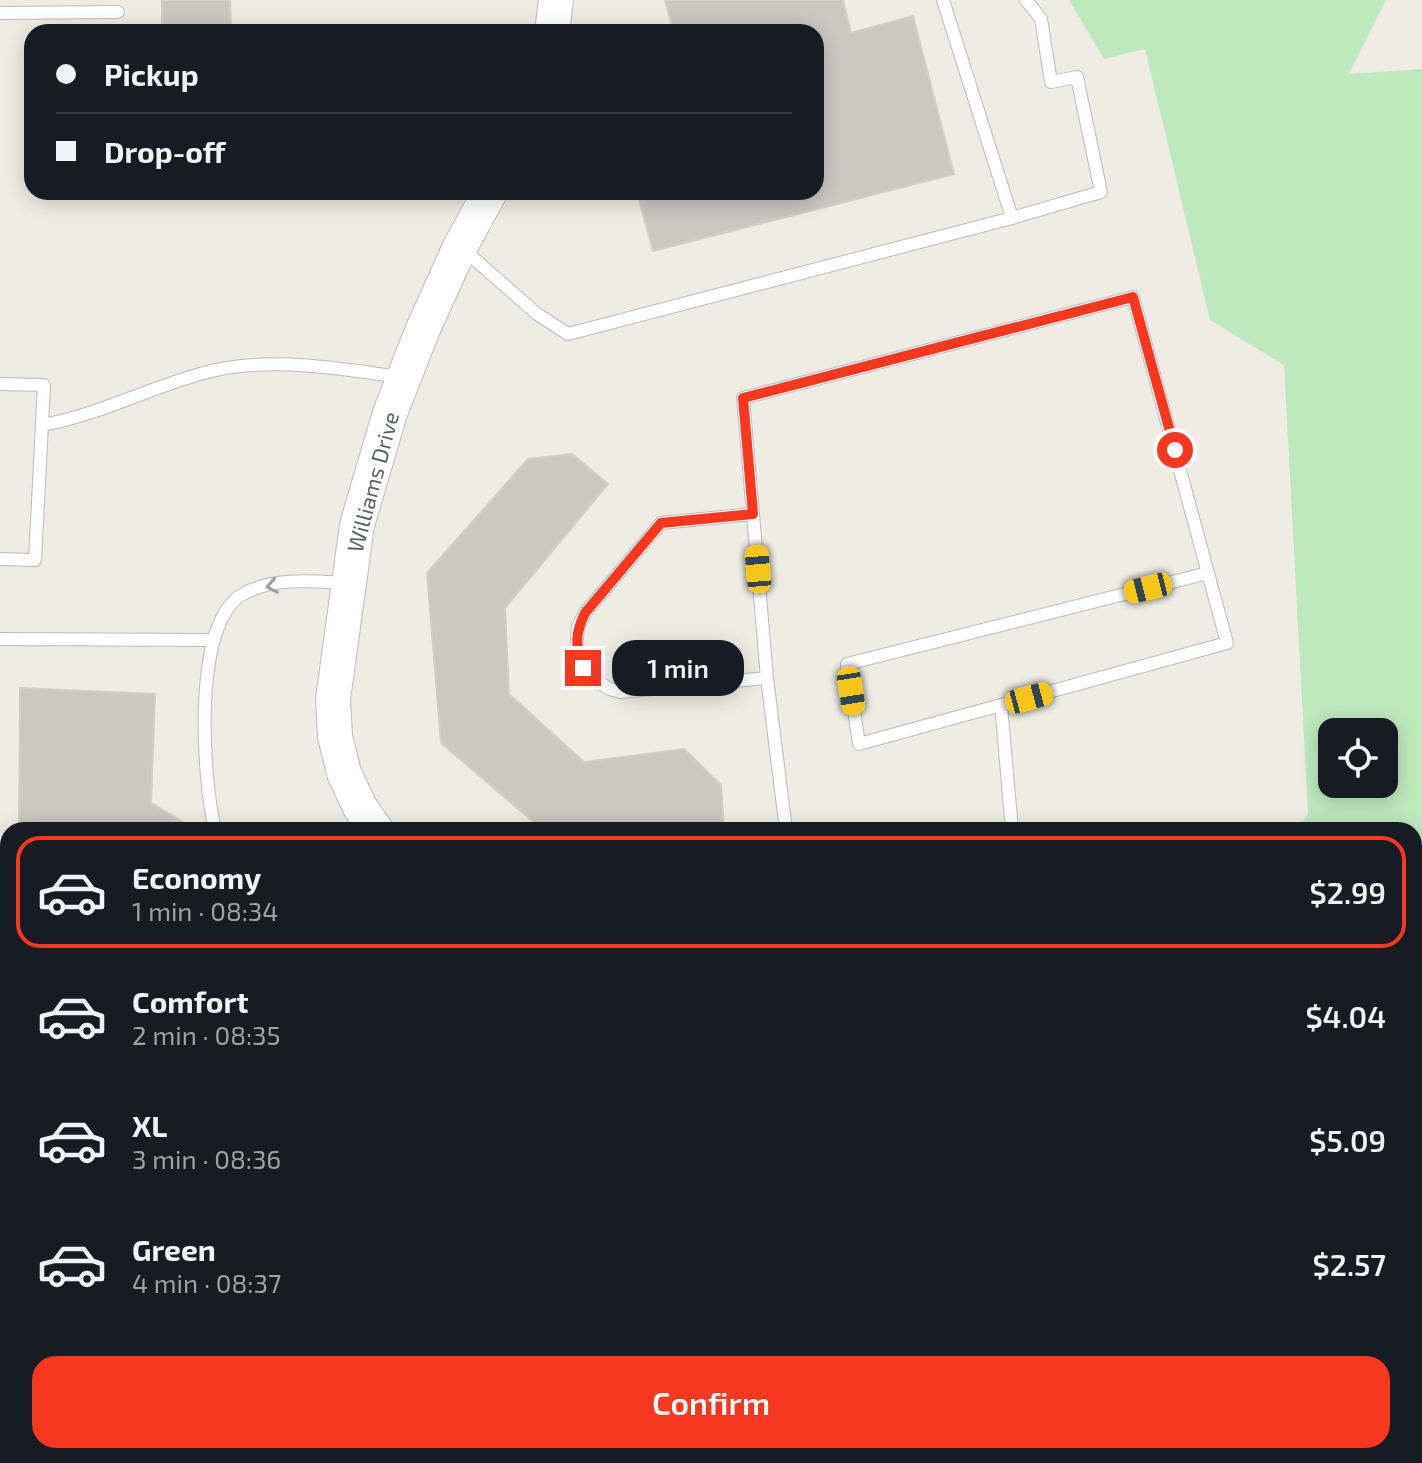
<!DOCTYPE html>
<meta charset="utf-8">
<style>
body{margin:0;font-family:"Exo 2",sans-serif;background:#20242c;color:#f1f3f6;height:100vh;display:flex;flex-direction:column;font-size:30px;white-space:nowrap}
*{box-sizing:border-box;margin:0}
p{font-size:26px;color:#9ea1a6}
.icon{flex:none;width:44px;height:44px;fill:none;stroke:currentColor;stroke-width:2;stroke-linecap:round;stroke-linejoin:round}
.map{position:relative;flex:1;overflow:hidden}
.details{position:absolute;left:0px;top:822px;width:1422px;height:642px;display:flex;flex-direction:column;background:#171b24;border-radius:24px 24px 0 0;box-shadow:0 4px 20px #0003}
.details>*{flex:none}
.guide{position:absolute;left:24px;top:24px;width:800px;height:176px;border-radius:24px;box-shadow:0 4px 20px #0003;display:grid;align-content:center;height:176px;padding:0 32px;background:#171b24}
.fabs{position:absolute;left:1318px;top:718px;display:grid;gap:16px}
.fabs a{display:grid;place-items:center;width:80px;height:80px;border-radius:16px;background:#171b24;box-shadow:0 4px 20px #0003;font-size:40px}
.end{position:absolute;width:36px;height:36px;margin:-18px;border:10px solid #f83721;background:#fff;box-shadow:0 0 0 4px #fff}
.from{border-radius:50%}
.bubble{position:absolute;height:56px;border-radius:24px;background:#171b24;box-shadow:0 4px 20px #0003;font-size:26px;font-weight:600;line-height:56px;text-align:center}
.car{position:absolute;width:24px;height:48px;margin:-24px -12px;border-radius:10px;box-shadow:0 0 6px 2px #0007;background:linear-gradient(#f5c518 24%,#345 0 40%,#f5c518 0 76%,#345 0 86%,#f5c518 0)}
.guide b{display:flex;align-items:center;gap:28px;height:76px;font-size:30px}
.guide b+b{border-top:2px solid #363941}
.guide i{width:20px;height:20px;background:#f1f3f6}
ul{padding:14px 0 0;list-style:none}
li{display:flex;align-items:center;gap:24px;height:112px;margin:0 16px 12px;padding:0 16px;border:4px solid transparent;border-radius:24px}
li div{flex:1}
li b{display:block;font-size:30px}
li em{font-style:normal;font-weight:600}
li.on{border-color:#f83721}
li>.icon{width:72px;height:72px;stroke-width:1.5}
.action{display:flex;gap:16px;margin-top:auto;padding:16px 32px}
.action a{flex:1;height:92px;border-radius:24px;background:#f83721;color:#fff;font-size:32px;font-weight:600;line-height:92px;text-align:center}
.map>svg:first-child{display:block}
</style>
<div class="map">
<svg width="1422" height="1463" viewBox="0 0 1422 1463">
<rect width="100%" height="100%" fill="#efede3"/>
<path fill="#e0dfd8" d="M426,1456H1083L1081,1463H423Z"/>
<path fill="#bee9bf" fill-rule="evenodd" d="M1069,0H1386L1349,74L1422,69V1238L1414,1264V830H1298L1308,813L1284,365L1210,320L1145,49L1104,59ZM1332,732H1384V784H1332Z
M0,1375L8,1379V1456H176L191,1463H0Z
M1083,1456H1355L1353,1463H1081Z"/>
<path fill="#a4d5ff" d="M1414,996L1422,998V1242L1414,1268Z
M1197,1456H1357L1355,1463H1194Z"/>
<path fill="#cbc8c0" stroke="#d5cfc1" stroke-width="2" d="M162,0H230L231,32H162Z
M665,0H843L851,33L913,16L954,174L653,251L637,192H816V32H674Z
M572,454L608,484L505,608L509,694L584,762L684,749L721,785L724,830H543L441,743L427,573L528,459Z
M20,688L155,694L151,803L188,825L189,830H19Z
M8,938V1288H4V1184L0,1173V1141L5,1139L6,1086L0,1073V942Z
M429,1456H815L813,1463H426Z"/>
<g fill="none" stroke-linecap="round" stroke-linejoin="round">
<g stroke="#b8bbc1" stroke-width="14">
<path id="lane" d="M943,0L1012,218
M0,13L118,12
M463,249L537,314L568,334L1012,218L1101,192L1077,77L1051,82L1041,19L1026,0
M0,384L44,385L35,560L0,559
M43,425C97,415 147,389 200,374C265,355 335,368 400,377
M753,514L661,523L585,613L578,627L576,649L583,668L593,679L610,689L620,692L767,678
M0,639L212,640
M1001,705L1012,830
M215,830C203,780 191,623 243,594C273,577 312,581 346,583
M786,830L767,678L743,398L1133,297L1227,643L859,744L847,664L1208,573
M0,1331L8,1335
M292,1456L315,1463
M999,1463L1001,1456"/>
</g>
<g stroke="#b9bdc3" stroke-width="36">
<path id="secondary" d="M552,32L556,0
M376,830L360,807L344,773L335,736L333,699L357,525L390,413L423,329L460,247L490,192
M361,1463L363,1456"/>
</g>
<use href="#lane" stroke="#fff" stroke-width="12"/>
<use href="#secondary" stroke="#fff" stroke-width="34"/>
</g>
<defs><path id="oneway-chevron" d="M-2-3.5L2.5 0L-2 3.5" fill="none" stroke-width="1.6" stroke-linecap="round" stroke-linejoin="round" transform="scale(2)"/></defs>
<use stroke="#9da0a3" href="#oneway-chevron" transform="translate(272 586) rotate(169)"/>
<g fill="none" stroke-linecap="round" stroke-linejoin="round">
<path stroke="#f83721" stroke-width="10" d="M583,668C575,647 575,633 585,613L661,523L753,514L743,398L1133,297L1175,450"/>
</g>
<g text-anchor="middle" stroke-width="6" stroke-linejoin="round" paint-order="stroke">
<g font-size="22" fill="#5b6065" stroke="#fff">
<text transform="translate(373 482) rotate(-75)" y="8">Williams Drive</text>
</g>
</g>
</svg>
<div class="fabs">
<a><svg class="icon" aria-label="locate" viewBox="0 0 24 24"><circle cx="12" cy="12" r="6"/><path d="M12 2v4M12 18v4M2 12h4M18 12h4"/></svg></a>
</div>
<i class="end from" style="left:1175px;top:450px"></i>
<i class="end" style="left:583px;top:668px"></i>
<div class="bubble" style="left:612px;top:640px;width:132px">1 min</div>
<i class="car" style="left:758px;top:569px;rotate:355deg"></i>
<i class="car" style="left:1148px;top:588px;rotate:256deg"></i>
<i class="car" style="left:851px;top:691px;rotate:171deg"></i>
<i class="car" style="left:1029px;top:698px;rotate:75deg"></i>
<div class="guide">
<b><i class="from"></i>Pickup</b>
<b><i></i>Drop-off</b>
</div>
<section class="details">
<ul>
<li class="on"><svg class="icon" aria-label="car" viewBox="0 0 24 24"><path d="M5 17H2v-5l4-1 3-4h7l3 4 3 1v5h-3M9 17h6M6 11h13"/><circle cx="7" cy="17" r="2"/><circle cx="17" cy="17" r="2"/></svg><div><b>Economy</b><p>1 min · 08:34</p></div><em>$2.99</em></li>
<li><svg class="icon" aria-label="car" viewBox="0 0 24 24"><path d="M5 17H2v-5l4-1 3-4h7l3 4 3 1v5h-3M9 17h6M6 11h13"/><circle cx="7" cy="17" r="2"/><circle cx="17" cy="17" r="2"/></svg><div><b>Comfort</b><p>2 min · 08:35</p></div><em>$4.04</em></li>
<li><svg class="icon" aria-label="car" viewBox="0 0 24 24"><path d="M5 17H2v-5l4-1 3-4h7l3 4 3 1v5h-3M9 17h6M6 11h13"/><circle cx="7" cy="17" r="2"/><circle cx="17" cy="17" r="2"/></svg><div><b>XL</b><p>3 min · 08:36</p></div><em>$5.09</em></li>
<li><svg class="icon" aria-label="car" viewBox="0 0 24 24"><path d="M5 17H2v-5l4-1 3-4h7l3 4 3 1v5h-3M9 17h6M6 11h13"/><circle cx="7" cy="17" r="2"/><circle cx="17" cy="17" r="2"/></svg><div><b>Green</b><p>4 min · 08:37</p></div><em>$2.57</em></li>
</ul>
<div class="action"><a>Confirm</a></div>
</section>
</div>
